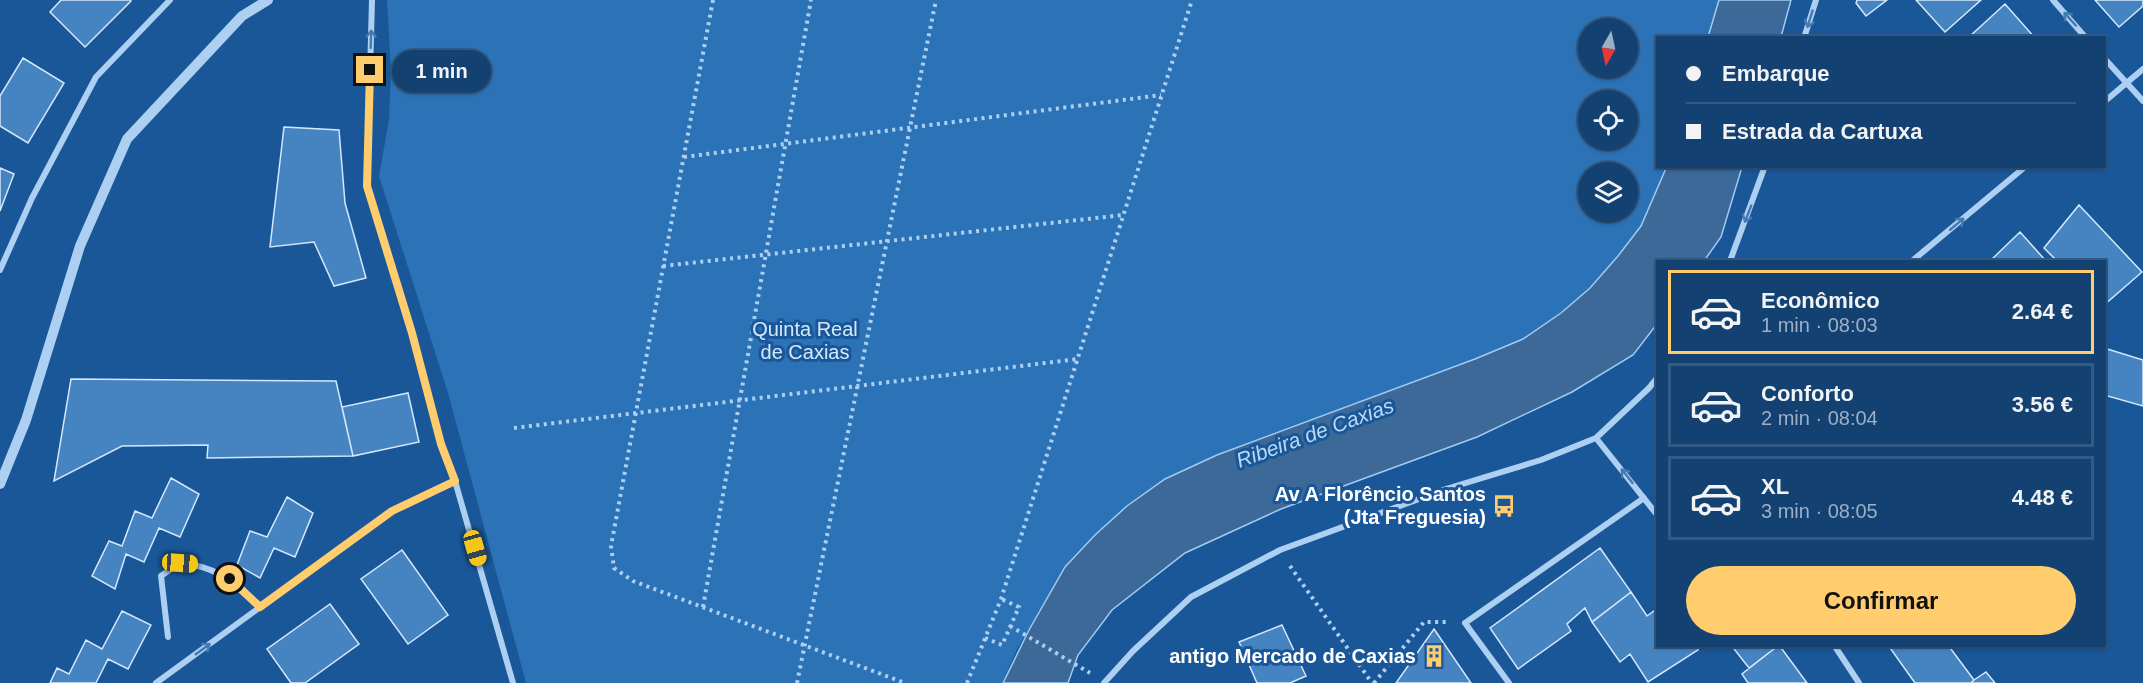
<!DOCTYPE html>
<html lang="pt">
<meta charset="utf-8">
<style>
body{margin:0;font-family:Helvetica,sans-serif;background:#204c7a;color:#f1f3f6;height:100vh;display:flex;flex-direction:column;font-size:22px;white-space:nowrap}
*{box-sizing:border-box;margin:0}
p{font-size:20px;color:#9dafc4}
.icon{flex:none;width:33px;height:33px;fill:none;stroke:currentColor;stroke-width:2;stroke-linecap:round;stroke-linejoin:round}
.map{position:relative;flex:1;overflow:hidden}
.side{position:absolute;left:1656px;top:260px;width:450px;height:387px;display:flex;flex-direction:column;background:#134172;border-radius:0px;box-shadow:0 2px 4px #0004,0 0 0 2px #325a84}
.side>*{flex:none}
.guide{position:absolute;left:1656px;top:36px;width:450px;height:132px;border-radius:0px;box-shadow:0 2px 4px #0004,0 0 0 2px #325a84;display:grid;align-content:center;height:132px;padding:0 30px;background:#134172}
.needle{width:39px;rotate:189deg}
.tools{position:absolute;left:1578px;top:18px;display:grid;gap:12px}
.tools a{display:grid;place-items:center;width:60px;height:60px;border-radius:50%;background:#134172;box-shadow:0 2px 4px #0004,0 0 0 2px #325a84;font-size:30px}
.end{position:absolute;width:27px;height:27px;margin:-14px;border:8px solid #ffcd6d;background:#111;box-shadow:0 0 0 3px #111}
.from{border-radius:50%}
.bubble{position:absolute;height:42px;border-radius:21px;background:#134172;box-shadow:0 2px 4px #0004,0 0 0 2px #325a84;font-size:20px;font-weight:700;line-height:42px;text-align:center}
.car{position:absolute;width:18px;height:36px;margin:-18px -9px;border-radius:8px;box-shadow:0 0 4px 2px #0007;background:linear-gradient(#f5c518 24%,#345 0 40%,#f5c518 0 76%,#345 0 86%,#f5c518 0)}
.guide b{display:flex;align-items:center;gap:21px;height:57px;font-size:22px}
.guide b+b{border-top:2px solid #325a84}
.guide i{width:15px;height:15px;background:#f1f3f6}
ul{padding:10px 0 0;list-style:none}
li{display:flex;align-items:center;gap:18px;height:84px;margin:0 12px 9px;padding:0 18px;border:3px solid #325a84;border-radius:0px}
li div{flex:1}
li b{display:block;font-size:22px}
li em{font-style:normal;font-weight:700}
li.on{border-color:#ffcd6d}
li>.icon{width:54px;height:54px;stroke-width:1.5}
.button{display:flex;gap:12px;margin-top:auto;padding:12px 30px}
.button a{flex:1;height:69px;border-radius:36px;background:#ffcd6d;color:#111;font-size:24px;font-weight:700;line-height:69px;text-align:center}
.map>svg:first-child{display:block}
</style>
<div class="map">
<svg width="2143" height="683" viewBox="0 0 2143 683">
<rect width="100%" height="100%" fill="#195798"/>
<path fill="#2c72b6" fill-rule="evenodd" d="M387,0H1719L1708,37L1658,38V166L1667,167L1641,226L1618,256L1590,288L1561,313L1523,339L1475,359L1217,455L1165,479L1127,506L1095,535L1065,567L1016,651L1002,683H526L448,393L379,176L389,120L391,71ZM1588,28H1628V68H1588ZM1588,100H1628V140H1588ZM1588,172H1628V212H1588Z"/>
<path fill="#3c6998" stroke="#a0cbf3" stroke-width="1.5" d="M1719,0H1791L1781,37H1708Z
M1667,166L1742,167L1721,237L1704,261H1658L1657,324L1633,355L1572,392L1477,437L1281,509L1185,553L1112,610L1078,655L1068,683H1003L1029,630L1065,567L1095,535L1127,506L1165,479L1217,455L1475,359L1523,339L1561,313L1590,288L1618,256L1641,226Z"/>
<path fill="#4583c1" stroke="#d4e8fc" stroke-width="1.5" d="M61,0H130L131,1L85,47L50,12Z
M1857,0H1887L1866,16L1856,3Z
M1916,0H1981L1945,32Z
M2095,0H2143V6L2119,27Z
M2005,4L2035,38H1968Z
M23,58L64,83L28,143L0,126V96Z
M284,127L339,130L345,203L366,278L334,286L314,242L270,247Z
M0,168L14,174L0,211Z
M2079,205L2142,272L2104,305V261H2057L2044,248Z
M2020,232L2046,261H1990Z
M2104,348L2143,360V406L2104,395Z
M71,379L336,381L353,456L207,458L208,445L122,446L54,481Z
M408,393L419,442L353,456L342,407Z
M171,478L199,494L180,537L159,528L144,562L126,554L115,589L92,576L109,541L122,546L135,511L152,518Z
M287,497L313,513L295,557L274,548L260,578L237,565L250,531L267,537Z
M1600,548L1631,592L1592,622L1585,608L1567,624L1571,631L1518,669L1490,628Z
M402,550L448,615L408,644L361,579Z
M1631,592L1647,616L1658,608V645H1697L1698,650L1648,682L1630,654L1620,662L1592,622Z
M330,604L359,644L305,683H291L267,649Z
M122,611L151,625L128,669L108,659L96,683H50L57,668L69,674L86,640L102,649Z
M1282,625L1306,676L1290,683H1257L1239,642Z
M1434,629L1471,683H1396Z
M1731,645H1779L1749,668Z
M1779,645L1807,683H1748L1742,674Z
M1888,645H1948L1974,680L1971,683H1915Z
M1986,672L1995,683H1971L1974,680Z"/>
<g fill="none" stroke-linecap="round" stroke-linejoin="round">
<path stroke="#adcff1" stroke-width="4" stroke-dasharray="3 4.5" stroke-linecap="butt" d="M713,0L611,546L614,568L633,581L905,683
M684,157L1161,95
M663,266L1123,215
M514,428L1078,359
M1290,566L1372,683
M703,607L811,0
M1010,626L1090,673
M985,638L1002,645L1019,607L1001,599
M797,683L936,0
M967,683L1001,599L1192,0
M1374,683L1424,622H1449"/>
<path stroke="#adcff1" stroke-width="6" d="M372,0L367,186L412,333L441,444L455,481L513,683
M2053,0L2086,38
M1804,38L1816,0
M2104,58L2143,101
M2104,102L2143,69
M1730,261L1765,166
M1912,261L2026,166
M0,270L32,198L96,77L170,0
M1596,438L1658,516
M168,637L161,576L179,563C218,566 233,582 260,607
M1834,645L1859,683
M156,683L392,511L455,481
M1104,683L1133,651L1191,597L1280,550L1446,489L1541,460L1596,438L1649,388L1658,377
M1509,683L1465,623L1644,498"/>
<path stroke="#adcff1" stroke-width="10" d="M0,484L26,420L80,246L127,139L242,16L268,0"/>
</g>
<defs><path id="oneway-shaft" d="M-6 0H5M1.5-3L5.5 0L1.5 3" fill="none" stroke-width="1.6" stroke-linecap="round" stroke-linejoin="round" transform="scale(1.5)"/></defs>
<g stroke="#457bb3">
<use href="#oneway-shaft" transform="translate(1810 19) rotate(107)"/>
<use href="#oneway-shaft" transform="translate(2070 19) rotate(-132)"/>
<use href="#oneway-shaft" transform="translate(371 39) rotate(-88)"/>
<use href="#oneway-shaft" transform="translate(1748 214) rotate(111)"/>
<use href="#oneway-shaft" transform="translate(1957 224) rotate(-40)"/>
<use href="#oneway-shaft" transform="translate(1627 476) rotate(-128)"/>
<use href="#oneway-shaft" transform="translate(203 649) rotate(-36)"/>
</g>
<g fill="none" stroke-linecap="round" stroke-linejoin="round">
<path stroke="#ffcd6d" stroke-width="8" d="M230,579L260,607L392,511L455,481L441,444L412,333L367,186L370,70"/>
</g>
<defs>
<g id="bus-bare" transform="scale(1.8)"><path d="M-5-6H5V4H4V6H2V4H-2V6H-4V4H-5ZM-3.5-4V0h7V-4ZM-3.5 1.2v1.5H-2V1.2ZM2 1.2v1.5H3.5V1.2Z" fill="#ffcd6d" stroke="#195798" stroke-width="2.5" paint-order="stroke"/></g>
<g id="building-bare" transform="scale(1.8)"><path d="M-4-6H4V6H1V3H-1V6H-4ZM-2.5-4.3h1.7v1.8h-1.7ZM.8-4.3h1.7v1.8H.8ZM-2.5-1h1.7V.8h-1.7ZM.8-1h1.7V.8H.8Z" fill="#ffcd6d" stroke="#195798" stroke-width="2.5" paint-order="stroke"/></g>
</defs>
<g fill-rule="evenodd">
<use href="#bus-bare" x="1504" y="506"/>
<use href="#building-bare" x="1434" y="656"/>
</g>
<g text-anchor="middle" stroke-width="6" stroke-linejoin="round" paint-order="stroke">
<g font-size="20" fill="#d4e8fc" stroke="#195798">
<text x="805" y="336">Quinta Real<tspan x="805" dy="23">de Caxias</tspan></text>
</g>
<g font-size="20" font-weight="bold" fill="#fff" stroke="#195798" text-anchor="end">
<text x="1486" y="501">Av A Florêncio Santos<tspan x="1486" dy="23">(Jta Freguesia)</tspan></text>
<text x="1416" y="663">antigo Mercado de Caxias</text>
</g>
<g font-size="21" font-style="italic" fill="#bad9f8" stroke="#195798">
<text transform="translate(1315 433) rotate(-20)" y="7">Ribeira de Caxias</text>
</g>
</g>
</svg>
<div class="tools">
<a><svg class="needle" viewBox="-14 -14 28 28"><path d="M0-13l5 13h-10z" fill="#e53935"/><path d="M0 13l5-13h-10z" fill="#9dafc4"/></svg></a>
<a><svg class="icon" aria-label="locate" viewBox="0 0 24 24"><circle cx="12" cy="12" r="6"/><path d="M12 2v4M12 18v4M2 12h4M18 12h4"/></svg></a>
<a><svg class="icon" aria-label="layers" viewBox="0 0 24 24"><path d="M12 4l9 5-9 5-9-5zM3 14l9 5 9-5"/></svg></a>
</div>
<i class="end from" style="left:230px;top:579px"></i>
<i class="end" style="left:370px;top:70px"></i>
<div class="bubble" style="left:392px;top:50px;width:99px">1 min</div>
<i class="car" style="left:475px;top:548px;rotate:164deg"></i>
<i class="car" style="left:180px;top:563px;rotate:94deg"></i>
<div class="guide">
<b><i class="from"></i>Embarque</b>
<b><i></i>Estrada da Cartuxa</b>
</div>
<section class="side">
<ul>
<li class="on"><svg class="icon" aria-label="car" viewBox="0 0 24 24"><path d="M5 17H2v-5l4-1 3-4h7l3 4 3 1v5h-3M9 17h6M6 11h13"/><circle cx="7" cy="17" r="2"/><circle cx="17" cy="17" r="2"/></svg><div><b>Econômico</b><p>1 min · 08:03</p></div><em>2.64 €</em></li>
<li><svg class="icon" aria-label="car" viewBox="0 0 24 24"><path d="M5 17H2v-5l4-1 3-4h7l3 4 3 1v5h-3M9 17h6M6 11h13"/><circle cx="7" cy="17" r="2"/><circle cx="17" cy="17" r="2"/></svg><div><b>Conforto</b><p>2 min · 08:04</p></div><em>3.56 €</em></li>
<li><svg class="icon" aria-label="car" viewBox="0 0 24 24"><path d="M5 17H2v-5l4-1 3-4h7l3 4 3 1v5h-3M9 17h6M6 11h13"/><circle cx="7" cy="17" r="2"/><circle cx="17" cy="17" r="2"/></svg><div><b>XL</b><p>3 min · 08:05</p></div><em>4.48 €</em></li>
</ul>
<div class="button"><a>Confirmar</a></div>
</section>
</div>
